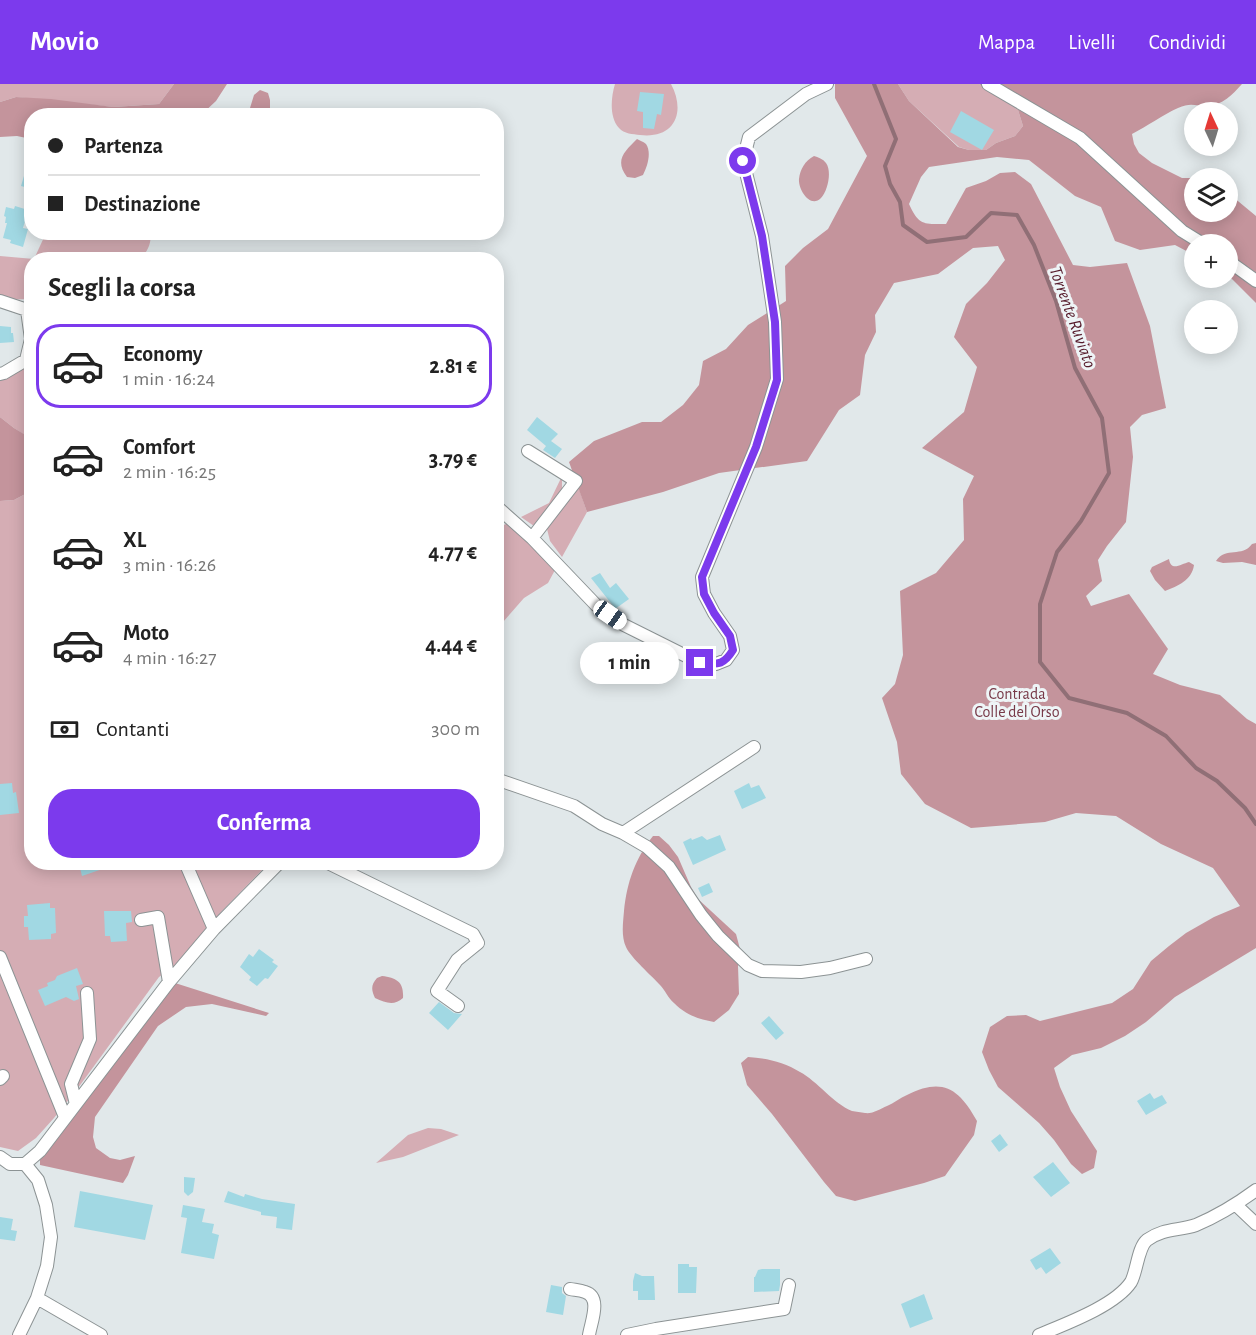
<!DOCTYPE html>
<html lang="it">
<meta charset="utf-8">
<style>
body{margin:0;font-family:"Alegreya Sans",sans-serif;background:#f2f2f2;color:#222;height:100vh;display:flex;flex-direction:column;font-size:22px;white-space:nowrap}
*{box-sizing:border-box;margin:0}
p{font-size:20px;color:#767676}
.icon{flex:none;width:33px;height:33px;fill:none;stroke:currentColor;stroke-width:2;stroke-linecap:round;stroke-linejoin:round}
.map{position:relative;flex:1;overflow:hidden}
.sheet{position:absolute;left:24px;top:168px;width:480px;height:618px;display:flex;flex-direction:column;background:#fff;border-radius:24px;box-shadow:0 3px 15px #0003}
.sheet>*{flex:none}
.top-card{position:absolute;left:24px;top:24px;width:480px;height:132px;border-radius:24px;box-shadow:0 3px 15px #0003;display:grid;align-content:center;height:132px;padding:0 24px;background:#fff}
.needle{width:39px;rotate:356deg}
.fabs{position:absolute;left:1184px;top:18px;display:grid;gap:12px}
.fabs a{display:grid;place-items:center;width:54px;height:54px;border-radius:50%;background:#fff;box-shadow:0 3px 15px #0003;font-size:30px}
.end{position:absolute;width:27px;height:27px;margin:-14px;border:8px solid #7c3aed;background:#fff;box-shadow:0 0 0 3px #fff}
.from{border-radius:50%}
.bubble{position:absolute;height:42px;border-radius:21px;background:#fff;box-shadow:0 3px 15px #0003;font-size:20px;font-weight:700;line-height:42px;text-align:center}
.car{position:absolute;width:18px;height:36px;margin:-18px -9px;border-radius:8px;box-shadow:0 0 4px 2px #0007;background:linear-gradient(#fff 24%,#345 0 40%,#fff 0 76%,#345 0 86%,#fff 0)}
.top-card b{display:flex;align-items:center;gap:21px;height:57px;font-size:22px}
.top-card b+b{border-top:2px solid #e0e0e0}
.top-card i{width:15px;height:15px;background:#222}
ul{padding:0;list-style:none}
li{display:flex;align-items:center;gap:18px;height:84px;margin:0 12px 9px;padding:0 12px;border:3px solid transparent;border-radius:24px}
li div{flex:1}
li b{display:block;font-size:22px}
li em{font-style:normal;font-weight:700}
li.active{border-color:#7c3aed}
li>.icon{width:54px;height:54px;stroke-width:1.5}
h2{padding:0 24px;font-size:27px;line-height:72px}
.pay{display:flex;align-items:center;gap:15px;height:66px;padding:0 24px;font-size:22px}
.pay p{margin-inline-start:auto}
.primary-button{display:flex;gap:12px;margin-top:auto;padding:12px 24px}
.primary-button a{flex:1;height:69px;border-radius:24px;background:#7c3aed;color:#fff;font-size:24px;font-weight:700;line-height:69px;text-align:center}
header{display:flex;align-items:center;gap:36px;box-sizing:border-box;height:84px;padding:0 30px;background:#7c3aed;color:#fff}
header strong{font-size:28px}
nav{display:flex;gap:33px;margin-inline-start:auto;font-size:21px}
.map>svg:first-child{display:block}
</style>
<header>
<strong>Movio</strong>
<nav><a>Mappa</a><a>Livelli</a><a>Condividi</a></nav>
</header>
<div class="map">
<svg width="1256" height="1251" viewBox="0 0 1256 1251">
<rect width="100%" height="100%" fill="#e1e8ea"/>
<path fill="#d5adb4" d="M0,0H174L159,20L113,23L16,13L0,18Z
M615,0H671C686,28 675,55 640,51C633,50 624,50 619,44C609,33 611,13 615,0Z
M898,0H979L1018,26L1023,42L1015,52L996,59L986,66H969L959,63L909,17Z
M46,149H151C151,159 148,169 139,175L32,176L31,220L30,215L0,216V172L34,175Z
M31,280V355L14,344L0,333V294Z
M562,392V407L534,442L521,433L549,419Z
M577,399L587,428L562,473L550,457L546,441Z
M31,407L32,778L269,779L222,827L178,879L159,893L78,1004L54,1034L36,1054L18,1067L0,1063V417L14,416Z
M510,438L555,486L548,499L524,514L497,545V480L503,476L502,442Z
M428,1044L441,1045L459,1051L403,1073L376,1079L408,1051Z"/>
<path fill="#c4949c" d="M174,0H227L216,17L201,31L32,32L31,55L17,52L0,53V18L16,13L51,15L113,23L159,20Z
M835,0H898L909,17L958,63L969,66H986L996,59L1015,52L1023,42L1018,26L979,0H1242C1232,11 1223,21 1207,22C1195,22 1191,18 1178,24C1162,31 1148,42 1132,50L1134,60L1139,69L1152,79L1182,94H1195L1194,128H1227V108L1256,132V219L1227,190V160H1194V171L1175,161L1140,166L1115,157L1101,123L1075,112L1029,76L997,73L929,83L921,93L909,120C919,142 924,140 946,140L966,104L986,97L1000,89L1015,88L1031,100L1073,181L1090,183L1127,179L1150,242L1166,324L1142,331L1130,343L1133,373L1126,438L1107,462L1098,476L1102,497L1086,512L1091,522L1129,510L1168,565L1153,590L1180,601L1220,611L1247,635L1256,640V864L1175,913L1146,938L1125,952L1101,964L1072,971L1054,984L1060,1003L1071,1027L1097,1067L1094,1084L1082,1090L1071,1080L1054,1056L1039,1039L998,1003L989,986L982,968L990,943L1007,932L1026,931L1040,937L1112,919L1133,905L1151,877L1169,862L1186,849L1214,833L1240,822L1213,784L1161,760L1116,732L1076,729L1045,738L971,744L925,720L901,690L897,658L882,614L895,600L903,571L900,507L936,489L964,456L963,415L974,392L922,364L964,328L977,283L954,253L966,220L987,199L1005,176L998,162L973,164L938,190L894,199L875,231L876,248L865,271L860,311L839,326L807,377L719,389L663,408L587,428L569,378L594,357L642,338H661L683,321L699,301L703,277L726,265L748,241L786,217L785,182L803,164L828,145L867,72L835,14Z
M260,6L268,9L270,16V31H243L250,24L254,11Z
M637,55C639,56 644,58 646,60C652,69 647,83 643,91L635,94L627,93C614,76 625,67 637,55Z
M814,72C818,73 823,75 826,79C832,87 828,107 821,114C810,125 798,105 799,95C800,85 805,77 814,72Z
M0,333L14,344L32,355L31,407L14,416L0,417Z
M1256,459V481L1242,478L1223,479L1216,477C1226,462 1242,474 1252,460Z
M1169,475C1171,488 1181,480 1189,478L1194,481C1192,496 1178,502 1165,507L1155,496L1150,487L1152,483Z
M653,752H659L669,761L678,773L691,803L698,815L736,850L740,865L738,882L739,910L729,926L714,938C698,935 686,931 674,919C668,914 665,906 660,901C652,892 631,874 626,863C621,852 623,839 624,827C627,798 635,775 653,752Z
M382,892C397,894 404,898 403,914C394,922 386,919 375,914C371,905 371,901 377,894Z
M175,899L269,929L266,932L212,920L186,923L158,942L95,1033L93,1053L96,1064L110,1074L120,1076L135,1072L128,1091L123,1099L40,1081V1076L42,1071Z
M748,973C766,974 784,978 800,988C817,997 834,1020 852,1027C856,1028 861,1028 865,1029C873,1030 880,1025 887,1022C894,1019 900,1014 907,1011C943,993 959,1005 977,1037L974,1051L945,1092L924,1099L855,1117L836,1112L824,1098L772,1030L747,1001L741,979Z"/>
<g fill="none" stroke-linecap="round" stroke-linejoin="round">
<path stroke="#906f76" stroke-width="4" d="M874,0L896,55L885,82L890,100L900,118L903,141L927,158L966,153L991,129L1017,131L1034,161L1056,217L1075,284L1102,334L1109,389L1081,437L1057,468L1040,520V578L1069,614L1127,629L1166,652L1196,684L1217,697L1245,724L1256,740"/>
</g>
<path fill="#a1d8e3" d="M640,8L664,10L661,31L657,30L654,45L643,44V28L637,27Z
M961,27L994,46L982,66L950,48Z
M29,75H32V105L21,102Z
M15,122L28,126L23,144L28,145L23,163L10,159L11,156L3,154L7,139H5L6,133L4,132L6,123L14,125Z
M0,242L11,243V249H13L14,258L0,259Z
M537,333L558,350L551,357L562,365L555,374L543,366L546,362L527,346Z
M600,489L610,504L616,499L629,515L615,525L614,523L591,494Z
M12,699L13,709L16,708L19,729L0,731V700Z
M749,699L751,704L759,701L766,714L742,725L734,707Z
M720,751L726,766L693,781L683,758L691,754L692,756L702,752L707,756Z
M82,778H117V780L82,792L80,784Z
M709,799L713,808L702,813L698,804Z
M50,819V824H55L56,849L51,850V855L29,856L28,843H24V832H28L27,821Z
M104,827H131L132,838L126,839L127,857L111,858L110,852H105Z
M259,865L274,876L272,878L278,882L268,895L265,894L257,902L249,896L251,893L240,883L249,870L253,873Z
M77,884L83,900L76,902L79,915L74,917L66,913L45,922L38,906L48,902L47,899L55,896L57,892Z
M439,918L454,929L462,930L448,946L429,929Z
M769,932L784,949L776,956L761,939Z
M1150,1009L1154,1015L1162,1011L1167,1019L1146,1031L1137,1017Z
M1000,1050L1008,1061L999,1068L991,1057Z
M1053,1078L1070,1099L1051,1113L1033,1093Z
M184,1093L195,1094L193,1108L188,1112L184,1108Z
M80,1107L153,1121L145,1156L74,1143Z
M228,1107L244,1113L245,1110L262,1115L295,1120L292,1146L276,1144L277,1133L261,1131V1128L224,1118Z
M183,1121L205,1125L202,1138L214,1140L212,1149L219,1151L214,1175L181,1169L187,1134L181,1133Z
M0,1133L13,1135L11,1146L17,1147L15,1157L0,1155Z
M1050,1164L1061,1179L1046,1190L1041,1183L1036,1186L1030,1176Z
M678,1180H689V1183H697L696,1209H678Z
M762,1185H780V1201L779,1207L754,1208V1193H755L758,1186Z
M635,1189L642,1192H654L655,1216H638V1207H633V1197Z
M551,1201L562,1203V1209L566,1212L563,1231L546,1228Z
M924,1210L933,1235L910,1244L901,1220Z"/>
<g fill="none" stroke-linecap="round" stroke-linejoin="round">
<g stroke="#8c9394" stroke-width="14">
<path id="minor" d="M988,0L1080,54L1182,147L1203,160
M1227,176L1256,197
M0,217L27,226L31,255L26,276L4,289L0,290
M528,367L576,397L532,454
M496,422L532,454L596,521L624,541L700,579L716,580L726,576L733,566L730,552L714,529L704,510L702,493L756,363L777,295L775,238L762,152L743,77L749,53L806,10L827,0
M496,695L574,722L602,740L623,749L754,663
M623,749L647,763L669,783L701,831L718,852L748,881L762,887L801,888L830,884L866,875
M185,778L214,845
M326,778L473,850L478,859L457,876L437,907L458,922
M141,836L158,833L169,898
M0,873L65,1033
M0,995L3,992
M76,1020L71,1000L90,955L87,909
M0,1073L10,1080H25L38,1096L46,1121L51,1153L47,1182L37,1214L19,1251
M25,1080L40,1067L169,898L214,845L280,778
M1236,1121L1256,1140
M570,1205C575,1206 580,1206 585,1208C602,1213 591,1238 589,1251
M37,1214L101,1251
M627,1251L656,1245L784,1225L789,1201
M1039,1251C1065,1240 1115,1222 1131,1198C1137,1187 1138,1163 1147,1156C1164,1144 1178,1147 1196,1141C1217,1132 1237,1120 1256,1106"/>
</g>
<use href="#minor" stroke="#fff" stroke-width="12"/>
</g>
<g fill="none" stroke-linecap="round" stroke-linejoin="round">
<path stroke="#7c3aed" stroke-width="8" d="M700,579C718,580 723,582 733,566L730,552L714,529L704,510L702,493L756,363L777,296L775,238L762,152L743,77"/>
</g>
<g text-anchor="middle" stroke-width="6" stroke-linejoin="round" paint-order="stroke">
<g font-size="16" fill="#773847" stroke="#eef5f7">
<text x="1017" y="615">Contrada<tspan x="1017" dy="18">Colle del Orso</tspan></text>
</g>
<g font-size="18" font-style="italic" fill="#561b2b" stroke="#eef5f7">
<text transform="translate(1073 233) rotate(70)" y="6">Torrente Ruviato</text>
</g>
</g>
</svg>
<div class="fabs">
<a><svg class="needle" viewBox="-14 -14 28 28"><path d="M0-13l5 13h-10z" fill="#e53935"/><path d="M0 13l5-13h-10z" fill="#767676"/></svg></a>
<a><svg class="icon" aria-label="layers" viewBox="0 0 24 24"><path d="M12 4l9 5-9 5-9-5zM3 14l9 5 9-5"/></svg></a>
<a>+</a>
<a>−</a>
</div>
<i class="end from" style="left:743px;top:77px"></i>
<i class="end" style="left:700px;top:579px"></i>
<div class="bubble" style="left:580px;top:558px;width:99px">1 min</div>
<i class="car" style="left:610px;top:531px;rotate:125deg"></i>
<div class="top-card">
<b><i class="from"></i>Partenza</b>
<b><i></i>Destinazione</b>
</div>
<section class="sheet">
<h2>Scegli la corsa</h2>
<ul>
<li class="active"><svg class="icon" aria-label="car" viewBox="0 0 24 24"><path d="M5 17H2v-5l4-1 3-4h7l3 4 3 1v5h-3M9 17h6M6 11h13"/><circle cx="7" cy="17" r="2"/><circle cx="17" cy="17" r="2"/></svg><div><b>Economy</b><p>1 min · 16:24</p></div><em>2.81 €</em></li>
<li><svg class="icon" aria-label="car" viewBox="0 0 24 24"><path d="M5 17H2v-5l4-1 3-4h7l3 4 3 1v5h-3M9 17h6M6 11h13"/><circle cx="7" cy="17" r="2"/><circle cx="17" cy="17" r="2"/></svg><div><b>Comfort</b><p>2 min · 16:25</p></div><em>3.79 €</em></li>
<li><svg class="icon" aria-label="car" viewBox="0 0 24 24"><path d="M5 17H2v-5l4-1 3-4h7l3 4 3 1v5h-3M9 17h6M6 11h13"/><circle cx="7" cy="17" r="2"/><circle cx="17" cy="17" r="2"/></svg><div><b>XL</b><p>3 min · 16:26</p></div><em>4.77 €</em></li>
<li><svg class="icon" aria-label="car" viewBox="0 0 24 24"><path d="M5 17H2v-5l4-1 3-4h7l3 4 3 1v5h-3M9 17h6M6 11h13"/><circle cx="7" cy="17" r="2"/><circle cx="17" cy="17" r="2"/></svg><div><b>Moto</b><p>4 min · 16:27</p></div><em>4.44 €</em></li>
</ul>
<div class="pay"><svg class="icon" aria-label="cash" viewBox="0 0 24 24"><path d="M3 7h18v10H3z"/><circle cx="12" cy="12" r="2"/></svg>Contanti<p>300 m</p></div>
<div class="primary-button"><a>Conferma</a></div>
</section>
</div>
